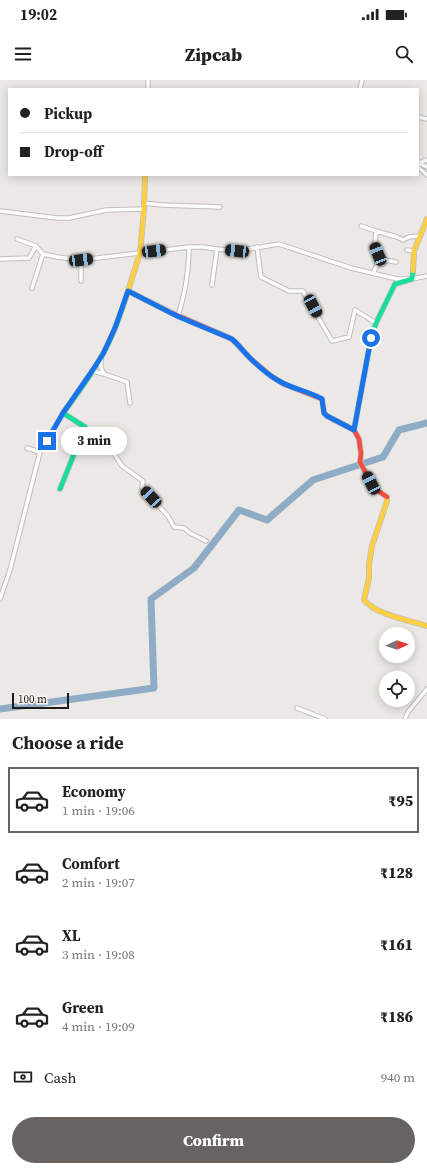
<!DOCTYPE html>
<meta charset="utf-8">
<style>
body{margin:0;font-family:"Source Serif 4",serif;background:#f6f6f6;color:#222;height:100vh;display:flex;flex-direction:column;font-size:15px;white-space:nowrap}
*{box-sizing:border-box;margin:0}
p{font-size:13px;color:#767676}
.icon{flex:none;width:22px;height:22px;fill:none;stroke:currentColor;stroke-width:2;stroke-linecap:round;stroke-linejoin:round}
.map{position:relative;height:639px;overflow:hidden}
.drawer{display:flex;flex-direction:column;background:#fff;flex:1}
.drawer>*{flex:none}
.guide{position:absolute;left:8px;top:8px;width:411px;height:88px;border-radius:0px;box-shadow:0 2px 10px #0003;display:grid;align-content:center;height:88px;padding:0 12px;background:#fff}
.needle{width:26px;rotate:87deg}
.controls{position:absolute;left:379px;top:547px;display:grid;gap:8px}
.controls a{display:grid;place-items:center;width:36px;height:36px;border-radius:50%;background:#fff;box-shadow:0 2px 10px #0003;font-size:20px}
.scale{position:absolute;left:12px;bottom:10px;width:57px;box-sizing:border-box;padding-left:4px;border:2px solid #1e1c1a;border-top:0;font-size:11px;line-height:14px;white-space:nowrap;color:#1e1c1a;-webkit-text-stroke:3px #fcf5ef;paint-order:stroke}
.end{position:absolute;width:18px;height:18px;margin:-9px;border:5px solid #1a73e8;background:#fff;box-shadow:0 0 0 2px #fff}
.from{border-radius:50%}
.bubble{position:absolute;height:28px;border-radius:14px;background:#fff;box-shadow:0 2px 10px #0003;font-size:13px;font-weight:800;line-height:28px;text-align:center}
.car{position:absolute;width:12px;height:24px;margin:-12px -6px;border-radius:5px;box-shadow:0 0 3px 1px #0007;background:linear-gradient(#222 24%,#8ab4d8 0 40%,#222 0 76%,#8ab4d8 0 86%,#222 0)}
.guide b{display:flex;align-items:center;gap:14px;height:38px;font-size:15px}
.guide b+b{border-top:1px solid #e0e0e0}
.guide i{width:10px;height:10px;background:#222}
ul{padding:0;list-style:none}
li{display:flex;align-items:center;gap:12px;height:66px;margin:0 8px 6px;padding:0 4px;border:2px solid transparent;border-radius:0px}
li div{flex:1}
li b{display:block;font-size:15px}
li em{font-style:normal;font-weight:800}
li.active{border-color:#666361}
li>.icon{width:36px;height:36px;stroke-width:1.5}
h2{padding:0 12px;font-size:18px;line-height:48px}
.pay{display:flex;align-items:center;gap:10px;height:44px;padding:0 12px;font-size:15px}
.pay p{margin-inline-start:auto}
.cta{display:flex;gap:8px;margin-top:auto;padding:8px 12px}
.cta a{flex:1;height:46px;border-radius:24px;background:#666361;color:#fff;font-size:16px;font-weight:800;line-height:46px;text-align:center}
.status{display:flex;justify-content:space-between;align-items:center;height:28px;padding:0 20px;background:#fff;direction:ltr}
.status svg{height:11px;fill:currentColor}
header{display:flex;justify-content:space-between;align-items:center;height:52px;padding:0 12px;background:#fff;font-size:18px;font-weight:800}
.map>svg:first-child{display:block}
</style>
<div class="status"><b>19:02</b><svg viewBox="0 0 49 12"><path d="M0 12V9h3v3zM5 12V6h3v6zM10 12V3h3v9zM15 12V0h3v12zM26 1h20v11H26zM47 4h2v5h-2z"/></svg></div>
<header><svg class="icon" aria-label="menu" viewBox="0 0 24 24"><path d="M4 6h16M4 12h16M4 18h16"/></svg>Zipcab<svg class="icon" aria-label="search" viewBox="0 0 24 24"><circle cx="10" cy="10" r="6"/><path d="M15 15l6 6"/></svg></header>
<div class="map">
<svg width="427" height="639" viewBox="0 0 427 639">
<rect width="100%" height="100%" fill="#ebe8e5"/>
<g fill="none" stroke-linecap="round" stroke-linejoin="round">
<path stroke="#8facc7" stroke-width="7" d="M0,629L154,608L151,519L194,488L239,430L267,440L313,400L383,377L399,350L427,343"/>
<g stroke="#c0bebc" stroke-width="5.5">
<path id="street" d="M148,0V9
M360,9L362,0
M418,37L427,39
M418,83L427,87
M418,83L427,80
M418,87L427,95
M144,123C169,127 195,125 220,127
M0,131L57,138H69L106,130L144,129
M361,146L376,151L375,165L378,174L377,185
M376,151L397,157L403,160L409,157L419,156
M17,159L36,166L43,174L57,177L81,180L189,167H203L217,169L212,205
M257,167L261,197L289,211H303L332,261L349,257L355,230L376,243
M217,169L237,171L279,164L351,188L397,199H412L427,196
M407,170L414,171
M0,179L29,178L36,166
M81,180V201
M373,193L377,185L383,184L386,180L396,182
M32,208L43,174
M178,236C185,214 189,190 189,167
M92,291L104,294L101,288V277
M104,294L127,302L130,323
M84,349L102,358L109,366L122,386L143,401L142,408L168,436L174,447L184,448L190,453L206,461
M27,368L40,372
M0,519L10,490L40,372L63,333
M297,628L325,639
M405,639L408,632L427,609"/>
</g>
<g stroke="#c0bebc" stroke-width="6">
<path id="fast" d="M354,350L371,258L376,243L395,204L412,199L413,191
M60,409L85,347L63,333C79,312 95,290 107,266C116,248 122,230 128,211"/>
</g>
<g stroke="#c0bebc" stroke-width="6">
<path id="slow" d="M145,95L144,129L140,173L128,211L172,233
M413,191L414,171L427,139
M387,417V421L372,466L369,484V498L364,520C377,535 408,540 427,546"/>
</g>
<g stroke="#c0bebc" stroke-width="6">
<path id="jam" d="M172,233L232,259L252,280L271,296L284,304L322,319L324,333L327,336L354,350L359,359L361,374L360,382L371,403L377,410L387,417"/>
</g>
<use href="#street" stroke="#fcfcfb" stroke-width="3.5"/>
<use href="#fast" stroke="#16e098" stroke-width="4.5"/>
<use href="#slow" stroke="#ffcf43" stroke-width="4.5"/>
<use href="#jam" stroke="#f24e42" stroke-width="4.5"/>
</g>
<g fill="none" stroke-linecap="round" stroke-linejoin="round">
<path stroke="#1a73e8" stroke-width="5" d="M47,361L63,333L92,291L103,274L115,248L128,211L179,237L232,259C239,265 243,271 249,277C258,286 268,295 279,301C292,309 309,311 322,319L324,333L327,336L354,350L371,258"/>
</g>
</svg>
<div class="controls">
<a><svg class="needle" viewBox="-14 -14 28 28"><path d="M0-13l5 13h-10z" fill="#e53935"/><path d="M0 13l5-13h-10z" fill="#767676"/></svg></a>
<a><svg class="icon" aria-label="locate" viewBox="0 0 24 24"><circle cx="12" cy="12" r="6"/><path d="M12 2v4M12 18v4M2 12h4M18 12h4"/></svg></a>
</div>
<div class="scale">100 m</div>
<i class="end from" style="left:371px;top:258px"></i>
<i class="end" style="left:47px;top:361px"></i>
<div class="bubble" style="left:61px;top:347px;width:66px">3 min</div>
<i class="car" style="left:154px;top:171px;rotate:83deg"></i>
<i class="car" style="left:237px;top:171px;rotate:276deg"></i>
<i class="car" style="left:378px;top:174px;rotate:338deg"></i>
<i class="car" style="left:81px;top:180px;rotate:83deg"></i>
<i class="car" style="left:313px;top:226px;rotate:152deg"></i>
<i class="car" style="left:371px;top:403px;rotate:333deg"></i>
<i class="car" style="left:151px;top:417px;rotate:317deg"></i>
<div class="guide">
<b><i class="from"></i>Pickup</b>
<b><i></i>Drop-off</b>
</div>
</div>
<section class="drawer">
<h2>Choose a ride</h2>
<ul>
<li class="active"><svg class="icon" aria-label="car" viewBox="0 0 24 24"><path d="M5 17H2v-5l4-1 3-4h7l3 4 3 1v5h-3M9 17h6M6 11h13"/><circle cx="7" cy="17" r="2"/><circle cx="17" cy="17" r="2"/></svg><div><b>Economy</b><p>1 min · 19:06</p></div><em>₹95</em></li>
<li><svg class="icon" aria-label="car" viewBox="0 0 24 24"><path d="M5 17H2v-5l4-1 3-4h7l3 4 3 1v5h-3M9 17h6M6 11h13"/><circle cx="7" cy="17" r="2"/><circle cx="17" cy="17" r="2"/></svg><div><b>Comfort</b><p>2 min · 19:07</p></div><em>₹128</em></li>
<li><svg class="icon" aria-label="car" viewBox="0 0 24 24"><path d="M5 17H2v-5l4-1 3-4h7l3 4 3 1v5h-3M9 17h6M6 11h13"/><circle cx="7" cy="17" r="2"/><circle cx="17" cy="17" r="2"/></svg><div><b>XL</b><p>3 min · 19:08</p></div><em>₹161</em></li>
<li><svg class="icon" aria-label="car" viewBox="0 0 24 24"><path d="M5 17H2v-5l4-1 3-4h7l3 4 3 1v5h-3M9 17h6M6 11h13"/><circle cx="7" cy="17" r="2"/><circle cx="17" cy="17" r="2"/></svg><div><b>Green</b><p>4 min · 19:09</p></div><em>₹186</em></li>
</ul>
<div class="pay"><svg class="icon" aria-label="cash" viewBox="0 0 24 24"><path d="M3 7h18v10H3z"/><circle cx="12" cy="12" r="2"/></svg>Cash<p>940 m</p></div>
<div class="cta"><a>Confirm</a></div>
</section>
